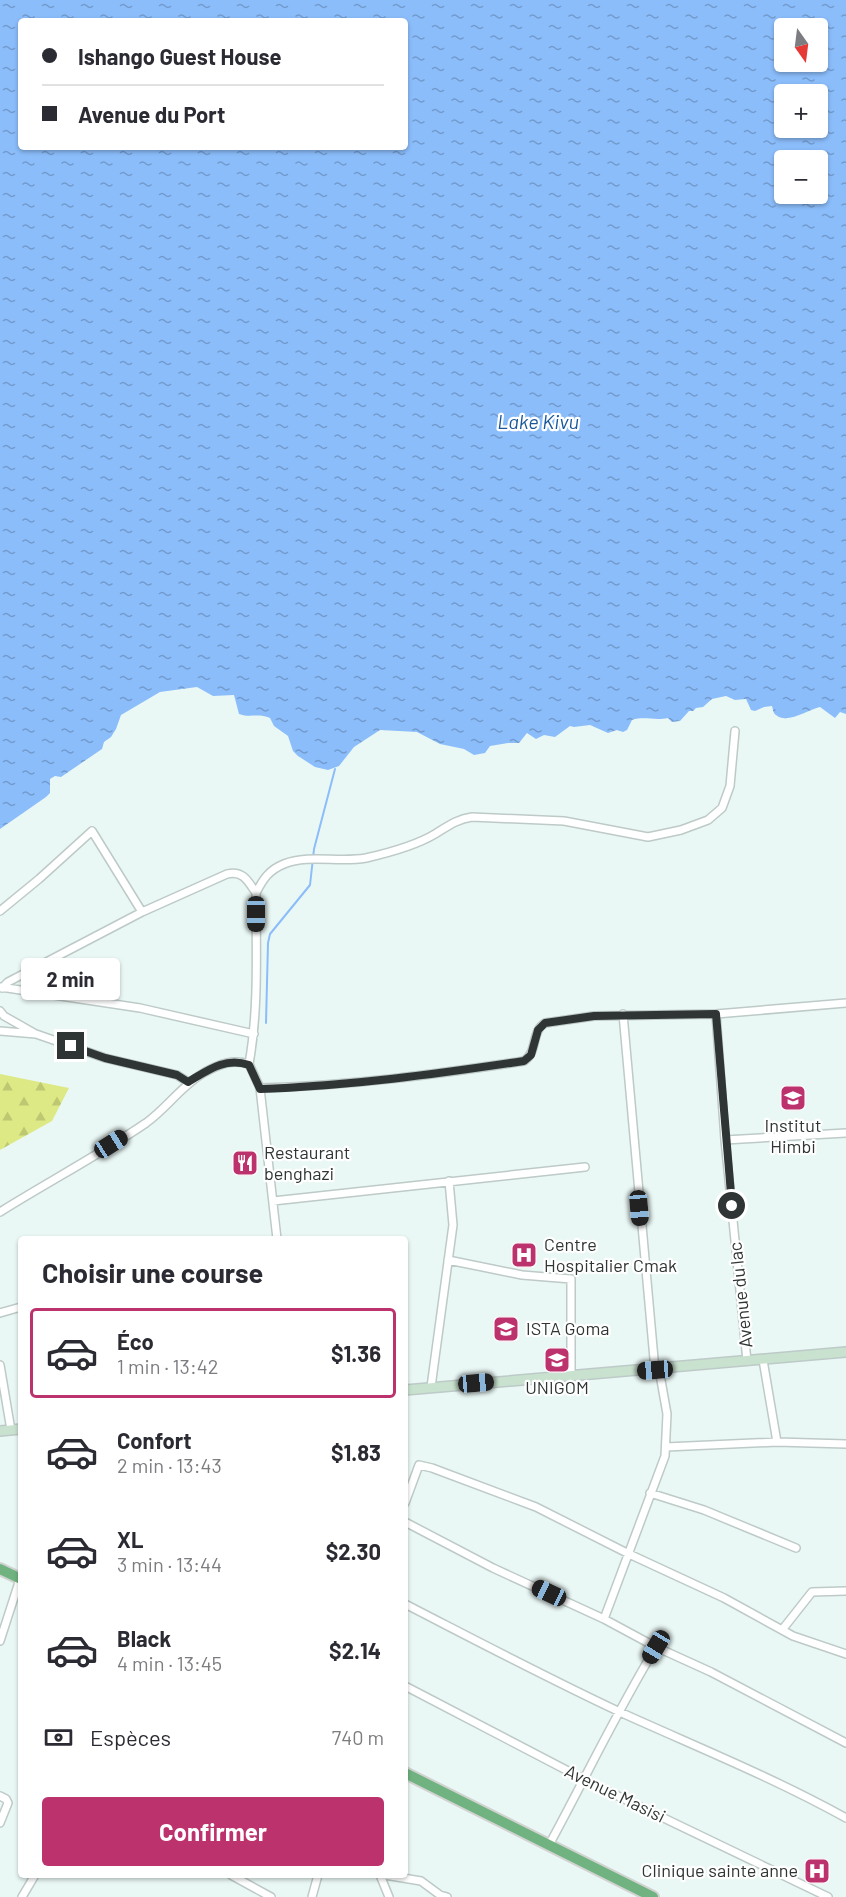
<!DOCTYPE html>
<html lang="fr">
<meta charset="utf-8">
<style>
body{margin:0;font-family:Barlow,sans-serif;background:#f7f7f7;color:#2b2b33;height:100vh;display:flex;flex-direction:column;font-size:22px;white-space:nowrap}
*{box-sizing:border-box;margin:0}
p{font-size:20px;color:#7c7c81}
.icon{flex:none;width:33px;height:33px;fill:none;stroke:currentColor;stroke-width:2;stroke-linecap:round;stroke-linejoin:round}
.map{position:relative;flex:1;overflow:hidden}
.side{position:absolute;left:18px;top:1236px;width:390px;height:642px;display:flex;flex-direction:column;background:#fff;border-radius:6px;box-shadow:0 2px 4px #0004}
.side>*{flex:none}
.top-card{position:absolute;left:18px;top:18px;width:390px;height:132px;border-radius:6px;box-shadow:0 2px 4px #0004;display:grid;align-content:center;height:132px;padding:0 24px;background:#fff}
.needle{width:39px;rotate:166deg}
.tools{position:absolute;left:774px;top:18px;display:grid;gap:12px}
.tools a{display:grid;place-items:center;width:54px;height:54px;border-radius:6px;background:#fff;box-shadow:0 2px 4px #0004;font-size:30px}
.end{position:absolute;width:27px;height:27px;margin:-14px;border:8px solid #2f3534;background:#fff;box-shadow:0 0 0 3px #fff}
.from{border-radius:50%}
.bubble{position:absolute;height:42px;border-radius:6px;background:#fff;box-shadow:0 2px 4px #0004;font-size:20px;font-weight:700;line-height:42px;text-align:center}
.car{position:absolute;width:18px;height:36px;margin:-18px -9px;border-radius:8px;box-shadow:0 0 4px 2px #0007;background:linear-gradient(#222 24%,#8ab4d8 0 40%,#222 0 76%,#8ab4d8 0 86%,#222 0)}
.top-card b{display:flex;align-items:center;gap:21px;height:57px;font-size:22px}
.top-card b+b{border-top:2px solid #e1e1e2}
.top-card i{width:15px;height:15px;background:#2b2b33}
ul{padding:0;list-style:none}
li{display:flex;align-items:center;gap:18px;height:90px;margin:0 12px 9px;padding:0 12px;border:3px solid transparent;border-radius:6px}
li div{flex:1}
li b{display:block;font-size:22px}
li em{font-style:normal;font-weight:700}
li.selected{border-color:#bc326d}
li>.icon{width:54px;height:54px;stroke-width:1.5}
h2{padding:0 24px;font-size:27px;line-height:72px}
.pay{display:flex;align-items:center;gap:15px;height:66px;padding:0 24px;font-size:22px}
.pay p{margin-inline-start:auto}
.action{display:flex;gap:12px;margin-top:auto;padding:12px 24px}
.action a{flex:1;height:69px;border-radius:6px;background:#bc326d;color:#fff;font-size:24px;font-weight:700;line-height:69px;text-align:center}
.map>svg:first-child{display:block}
</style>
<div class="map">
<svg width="846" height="1897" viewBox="0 0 846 1897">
<defs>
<pattern id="forest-firs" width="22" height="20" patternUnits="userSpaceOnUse" patternTransform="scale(1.5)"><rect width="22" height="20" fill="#dde985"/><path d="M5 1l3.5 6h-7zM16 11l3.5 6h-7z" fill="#bec873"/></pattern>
<pattern id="water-ripples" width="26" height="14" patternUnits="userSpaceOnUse" patternTransform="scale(1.5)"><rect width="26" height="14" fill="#8bbdfb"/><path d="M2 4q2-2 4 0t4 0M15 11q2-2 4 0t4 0" fill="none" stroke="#729acc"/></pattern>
</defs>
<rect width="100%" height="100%" fill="#eaf8f5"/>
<path fill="url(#forest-firs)" d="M0,1074L69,1088L52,1121L0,1150Z"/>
<path fill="url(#water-ripples)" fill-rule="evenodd" d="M0,0H846V714L840,712L835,718L820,707C809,709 787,725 776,715C773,713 773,709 772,706L764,707L755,711L751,710L746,699L735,700L726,696L712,699L703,707L696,708L693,711H689L680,721L672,722L668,718C654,721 645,716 632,720L627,730L623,732L617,730L608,733L590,725L574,727L570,726L555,737L544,735L536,739L527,733L519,743H508L490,746L485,753L474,755L464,749L440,744L417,732L380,730L354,747L339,766L328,770L315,767L298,756L293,751L288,736L274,726L270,718C259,713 249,718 239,714L234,695L213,696L197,687L160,692L121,715L116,729L111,737L104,742L102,749L61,777L55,776L50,779V793L46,797L0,829ZM21,21H405V147H21ZM784,28H818V62H784ZM784,94H818V128H784ZM784,160H818V194H784Z"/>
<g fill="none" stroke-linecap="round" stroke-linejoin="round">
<path stroke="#8bbdfb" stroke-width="2" d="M266,1023L268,943L270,934L310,885L314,849L335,769"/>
<g stroke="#bdcac8" stroke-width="10">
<path id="minor" d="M0,911L39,879L92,831L142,912
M0,987L140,1008L254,1034
M2,988L8,982L142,912L227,874C243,870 248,881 256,893
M0,1011L4,1016L34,1033
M623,1014L655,1370
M716,1014L725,1140L747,1361
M0,1031L36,1034L105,1058L177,1075L188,1082
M249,1064C259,1008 256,950 256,893C263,879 269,870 284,864C309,854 339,863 366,858C388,853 415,846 435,834C448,826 457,819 472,817L564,821L648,837L681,830L708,820L722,808L730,786L735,731
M249,1064L260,1088L277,1239
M260,1088C349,1086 437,1074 524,1061C538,1052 531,1031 545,1023L594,1016L716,1014L846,1003
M725,1140L846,1133
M273,1201L585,1167
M0,1212C48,1182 99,1155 146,1123C167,1108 182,1085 205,1072C220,1064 232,1059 249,1064
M448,1260L522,1275L571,1279V1375
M0,1313L21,1307
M763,1360L777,1442
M0,1365L11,1430
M431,1387L453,1225L449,1181
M666,1447L777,1442L846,1444
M650,1493L704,1510L796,1548
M405,1503L419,1465L432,1468L536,1507L629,1554L724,1598L793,1636L846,1654
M405,1522L493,1568L604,1619L656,1647L711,1672L846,1743
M405,1604C477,1641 549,1679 622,1713C697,1747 774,1778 846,1818
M604,1619L665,1456L667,1414L659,1369
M782,1630L812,1592L846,1591
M0,1641L20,1579
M405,1686L593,1784L828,1897
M0,1796L6,1799L8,1803L0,1823
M549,1845C585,1779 617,1711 656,1647
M231,1875L271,1897
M380,1875L389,1897
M385,1875L421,1881L440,1895L447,1897
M22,1897L35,1875
M312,1897L318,1875"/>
</g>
<g stroke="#bdcac8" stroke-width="12">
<path id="secondary" d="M405,1390L846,1352
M0,1431L21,1429"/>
</g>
<g stroke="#d1d3d2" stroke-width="14">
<path id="trunk" d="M0,1569L21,1579
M405,1773L653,1897"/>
</g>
<use href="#minor" stroke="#fff" stroke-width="7"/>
<use href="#secondary" stroke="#c9e2cf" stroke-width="9"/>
<use href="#trunk" stroke="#70b380" stroke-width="10"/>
</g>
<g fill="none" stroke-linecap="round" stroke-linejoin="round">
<path stroke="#2f3534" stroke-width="8" d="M71,1046L105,1058L177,1075L188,1082C208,1070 225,1057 249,1065L260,1089C349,1086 437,1074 524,1061L531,1055L538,1030L545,1023L594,1016L716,1014L732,1206"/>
</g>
<defs>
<g id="school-square" transform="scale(1.35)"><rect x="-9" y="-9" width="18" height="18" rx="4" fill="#bc326d" stroke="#fff"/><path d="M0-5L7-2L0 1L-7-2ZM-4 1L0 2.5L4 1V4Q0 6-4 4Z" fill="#fff"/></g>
<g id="restaurant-square" transform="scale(1.35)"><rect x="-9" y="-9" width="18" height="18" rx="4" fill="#bc326d" stroke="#fff"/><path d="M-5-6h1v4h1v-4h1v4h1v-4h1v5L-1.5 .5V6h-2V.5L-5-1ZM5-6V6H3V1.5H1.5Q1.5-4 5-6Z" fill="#fff"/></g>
<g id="hospital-square" transform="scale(1.35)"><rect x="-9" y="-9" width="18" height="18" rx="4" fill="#bc326d" stroke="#fff"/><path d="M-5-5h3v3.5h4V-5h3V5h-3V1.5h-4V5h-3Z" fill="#fff"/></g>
</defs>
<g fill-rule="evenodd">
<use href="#school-square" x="793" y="1098"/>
<use href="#restaurant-square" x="245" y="1163"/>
<use href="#hospital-square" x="524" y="1255"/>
<use href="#school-square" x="506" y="1329"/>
<use href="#school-square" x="557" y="1360"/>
<use href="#hospital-square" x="817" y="1871"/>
</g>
<g text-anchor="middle" stroke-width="4.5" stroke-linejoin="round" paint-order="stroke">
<g font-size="18" fill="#2f3534" stroke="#fff" text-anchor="start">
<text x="793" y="1132" text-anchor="middle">Institut<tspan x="793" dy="21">Himbi</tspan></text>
<text x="264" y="1159">Restaurant<tspan x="264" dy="21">benghazi</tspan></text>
<text x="544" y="1251">Centre<tspan x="544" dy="21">Hospitalier Cmak</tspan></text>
<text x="526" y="1335">ISTA Goma</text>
<text x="557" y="1394" text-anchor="middle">UNIGOM</text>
<text x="798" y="1877" text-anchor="end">Clinique sainte anne</text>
</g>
<g font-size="18" fill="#2f3534" stroke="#fff">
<text transform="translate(741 1295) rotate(-96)" y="6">Avenue du lac</text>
<text transform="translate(615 1794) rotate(26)" y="6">Avenue Masisi</text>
</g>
<g font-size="20" font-style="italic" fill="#1a579b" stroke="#fff">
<text x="538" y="429">Lake Kivu</text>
</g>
</g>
</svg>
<div class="tools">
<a><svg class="needle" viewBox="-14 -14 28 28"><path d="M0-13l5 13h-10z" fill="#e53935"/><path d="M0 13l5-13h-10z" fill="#7c7c81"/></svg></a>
<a>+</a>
<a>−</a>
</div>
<i class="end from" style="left:732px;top:1206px"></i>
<i class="end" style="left:71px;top:1046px"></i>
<div class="bubble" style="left:21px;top:958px;width:99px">2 min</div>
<i class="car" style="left:256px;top:914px;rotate:180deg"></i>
<i class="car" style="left:111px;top:1144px;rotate:58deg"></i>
<i class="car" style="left:639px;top:1208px;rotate:175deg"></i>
<i class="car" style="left:655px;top:1370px;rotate:266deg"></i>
<i class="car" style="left:476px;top:1383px;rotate:85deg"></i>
<i class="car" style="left:549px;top:1593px;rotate:295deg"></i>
<i class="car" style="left:656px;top:1647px;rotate:211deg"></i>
<div class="top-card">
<b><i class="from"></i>Ishango Guest House</b>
<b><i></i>Avenue du Port</b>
</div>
<section class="side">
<h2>Choisir une course</h2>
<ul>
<li class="selected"><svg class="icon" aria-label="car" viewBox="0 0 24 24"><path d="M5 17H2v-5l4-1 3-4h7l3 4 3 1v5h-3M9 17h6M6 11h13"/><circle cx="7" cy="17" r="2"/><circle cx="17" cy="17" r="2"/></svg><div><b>Éco</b><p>1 min · 13:42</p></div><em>$1.36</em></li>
<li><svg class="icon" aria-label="car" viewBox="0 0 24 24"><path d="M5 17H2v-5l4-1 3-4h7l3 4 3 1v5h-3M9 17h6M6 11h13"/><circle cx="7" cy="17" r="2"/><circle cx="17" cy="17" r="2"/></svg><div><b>Confort</b><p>2 min · 13:43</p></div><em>$1.83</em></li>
<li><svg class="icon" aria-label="car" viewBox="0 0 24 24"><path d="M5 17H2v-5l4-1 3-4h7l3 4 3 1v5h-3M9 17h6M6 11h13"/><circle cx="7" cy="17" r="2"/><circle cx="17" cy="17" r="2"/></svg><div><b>XL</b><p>3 min · 13:44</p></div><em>$2.30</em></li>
<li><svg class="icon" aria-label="car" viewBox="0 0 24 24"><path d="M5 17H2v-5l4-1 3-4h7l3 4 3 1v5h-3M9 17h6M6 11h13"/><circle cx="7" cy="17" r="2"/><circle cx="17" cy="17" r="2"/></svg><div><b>Black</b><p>4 min · 13:45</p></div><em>$2.14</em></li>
</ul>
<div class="pay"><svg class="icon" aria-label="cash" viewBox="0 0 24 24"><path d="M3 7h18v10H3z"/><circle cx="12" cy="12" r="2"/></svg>Espèces<p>740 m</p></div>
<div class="action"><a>Confirmer</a></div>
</section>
</div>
